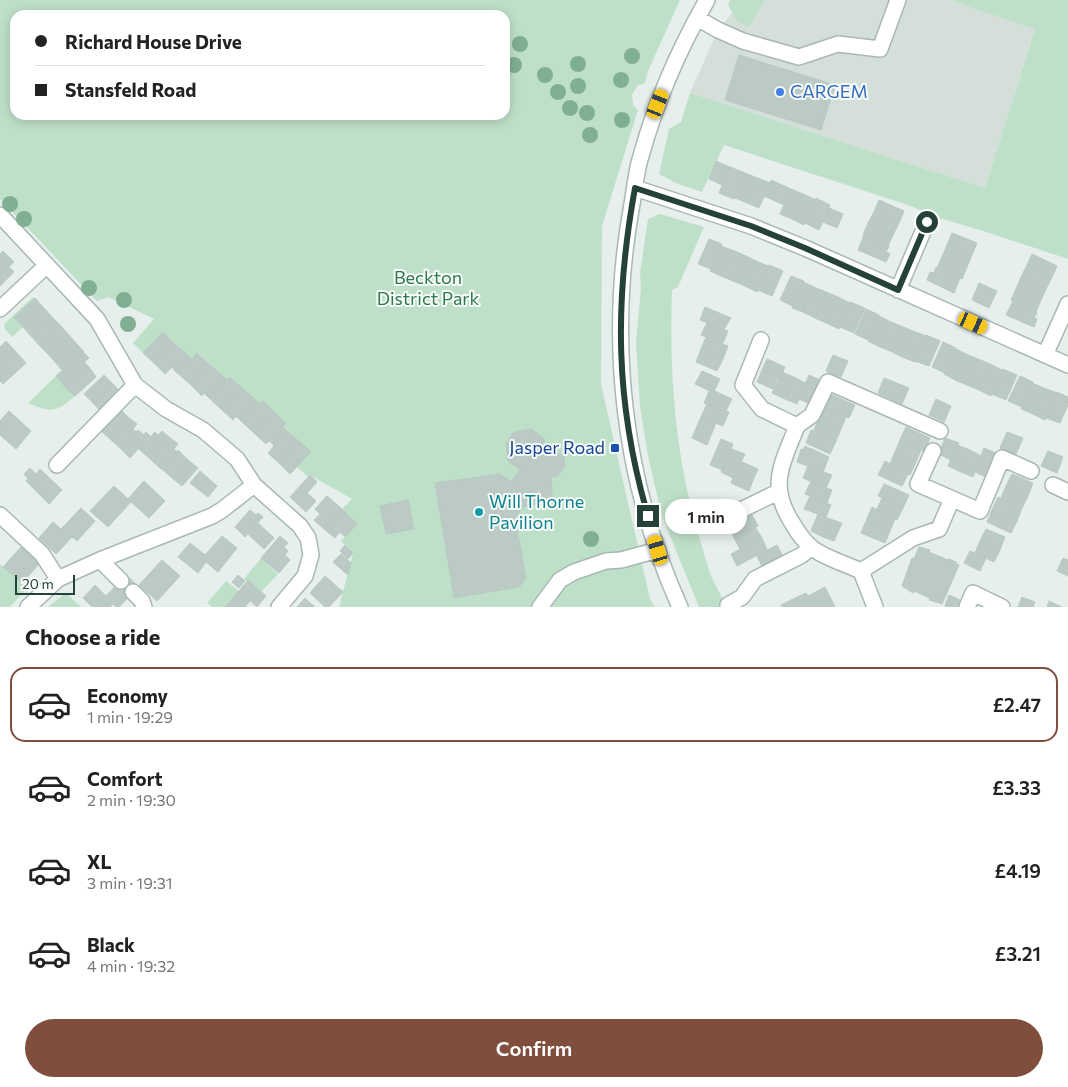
<!DOCTYPE html>
<meta charset="utf-8">
<style>
body{margin:0;font-family:Commissioner,sans-serif;background:#f6f6f6;color:#222;height:100vh;display:flex;flex-direction:column;font-size:19px;white-space:nowrap}
*{box-sizing:border-box;margin:0}
p{font-size:16px;color:#767676}
.icon{flex:none;width:28px;height:28px;fill:none;stroke:currentColor;stroke-width:2;stroke-linecap:round;stroke-linejoin:round}
.map{position:relative;height:607px;overflow:hidden}
.side{display:flex;flex-direction:column;background:#fff;flex:1}
.side>*{flex:none}
.banner{position:absolute;left:10px;top:10px;width:500px;height:110px;border-radius:15px;box-shadow:0 2px 12px #0003;display:grid;align-content:center;height:110px;padding:0 25px;background:#fff}
.scale{position:absolute;left:15px;bottom:12px;width:60px;box-sizing:border-box;padding-left:5px;border:2px solid #24423a;border-top:0;font-size:14px;line-height:18px;white-space:nowrap;color:#24423a;-webkit-text-stroke:4px #f7fbf9;paint-order:stroke}
.end{position:absolute;width:22px;height:22px;margin:-11px;border:6px solid #24423a;background:#fff;box-shadow:0 0 0 2px #fff}
.from{border-radius:50%}
.bubble{position:absolute;height:35px;border-radius:18px;background:#fff;box-shadow:0 2px 12px #0003;font-size:16px;font-weight:600;line-height:35px;text-align:center}
.car{position:absolute;width:15px;height:30px;margin:-15px -8px;border-radius:6px;box-shadow:0 0 4px 1px #0007;background:linear-gradient(#f5c518 24%,#345 0 40%,#f5c518 0 76%,#345 0 86%,#f5c518 0)}
.banner b{display:flex;align-items:center;gap:18px;height:48px;font-size:19px}
.banner b+b{border-top:1px solid #e0e0e0}
.banner i{width:12px;height:12px;background:#222}
ul{padding:0;list-style:none}
li{display:flex;align-items:center;gap:15px;height:75px;margin:0 10px 8px;padding:0 15px;border:2px solid transparent;border-radius:15px}
li div{flex:1}
li b{display:block;font-size:19px}
li em{font-style:normal;font-weight:600}
li.active{border-color:#804e3d}
li>.icon{width:45px;height:45px;stroke-width:1.5}
h2{padding:0 25px;font-size:22px;line-height:60px}
.action{display:flex;gap:10px;margin-top:auto;padding:10px 25px}
.action a{flex:1;height:58px;border-radius:30px;background:#804e3d;color:#fff;font-size:20px;font-weight:600;line-height:58px;text-align:center}
.map>svg:first-child{display:block}
</style>
<div class="map">
<svg width="1068" height="607" viewBox="0 0 1068 607">
<rect width="100%" height="100%" fill="#e6efeb"/>
<path fill="#d4dfda" d="M743,0H950L1035,28L985,188L690,93L718,30Z"/>
<path fill="#bfe0c8" fill-rule="evenodd" d="M0,0H680L648,71L645,83L637,86L632,95L633,105L638,110L602,226L601,384L650,599L655,607H339L353,553L341,541L357,524L342,509L352,499L310,475L308,477L297,467L311,452L283,426L285,423L263,402L260,404L230,377L227,380L198,353L192,359L163,332L143,353L133,343L154,319L109,297L97,301L0,199ZM15,15H505V115H15Z
M730,0H765L748,27L737,21L728,5Z
M950,0H1068V259L980,230L939,218L908,205L724,145L702,192L676,183L659,174L669,129L681,122L690,93L985,188L1035,29Z
M660,214L704,227L678,287L672,290C669,376 675,457 700,540C704,552 707,565 711,576C716,587 722,597 727,607H699L662,516L648,456L640,406L636,342L641,288L640,273L648,219Z
M33,297L34,299L15,317L23,327L12,337L5,329L4,324Z
M56,376L75,396C56,413 51,413 28,403Z
M261,558L278,574L261,592L248,581L247,582L244,579Z
M0,564L27,588L10,607H0Z
M226,581L239,591L225,607H212L207,603Z
M66,593L81,607H48L50,605Z"/>
<path fill="#bbcac4" stroke="#b8c9c2" d="M739,55L835,85L821,130L725,100Z
M716,161L730,167L722,185L709,179Z
M730,167L745,173L734,199L719,193Z
M745,173L755,177L745,202L735,198Z
M755,177L770,183L759,208L745,202Z
M771,180L791,189L784,205L764,196Z
M791,189L803,194L792,219L780,214Z
M803,194L816,200L804,225L792,219Z
M816,198L830,205L819,230L805,223Z
M879,200L904,211L899,223L874,212Z
M829,208L843,214L837,228L823,222Z
M874,212L899,223L893,235L868,223Z
M868,223L893,235L888,246L863,235Z
M952,233L977,243L972,255L947,245Z
M864,235L889,246L886,252L890,254L886,262L858,250Z
M709,239L722,244L711,269L698,264Z
M947,245L972,255L967,267L942,257Z
M721,246L732,250L721,276L710,271Z
M732,250L744,255L733,281L721,276Z
M3,251L9,257L0,266V254Z
M1032,254L1057,266L1052,277L1027,265Z
M744,255L756,261L745,286L733,281Z
M9,257L14,262L9,267L14,272L0,286V266Z
M942,257L967,267L962,279L937,268Z
M756,261L768,266L757,292L745,286Z
M769,265L783,271L772,296L758,290Z
M1027,265L1052,277L1046,289L1021,277Z
M936,267L960,278L954,293L927,280L930,272L934,273Z
M791,276L804,281L793,306L780,300Z
M1021,277L1046,289L1041,300L1016,289Z
M803,282L814,287L803,312L792,308Z
M979,283L997,291L989,308L972,300Z
M814,287L826,292L815,318L803,312Z
M1016,289L1041,300L1036,312L1011,300Z
M826,292L838,297L826,323L815,318Z
M838,297L850,303L839,329L826,323Z
M35,298L44,308L23,327L14,317Z
M1013,301L1037,312L1034,318L1037,319L1034,327L1006,315Z
M850,302L865,308L854,333L840,327Z
M705,307L731,318L724,329L700,320Z
M44,308L52,317L31,336L23,327Z
M866,309L879,315L868,340L855,334Z
M879,316L889,321L878,346L868,341Z
M52,317L60,325L39,345L31,336Z
M889,321L901,326L890,351L878,346Z
M707,323L728,331L723,343L701,335Z
M60,325L68,334L47,353L39,345Z
M901,326L913,331L902,357L890,351Z
M913,331L926,336L915,362L902,357Z
M163,332L174,343L154,363L143,353Z
M68,334L76,343L55,362L47,353Z
M926,335L940,341L929,366L915,361Z
M706,337L728,346L723,359L701,349Z
M6,341L26,363L3,384L0,381V347Z
M943,342L956,348L945,373L932,367Z
M76,343L84,352L63,371L55,362Z
M174,343L189,356L175,371L172,367L165,374L154,363Z
M701,349L723,359L717,371L696,362Z
M956,349L966,354L955,380L944,374Z
M83,352L89,358L84,362L89,367L66,388L56,376Z
M197,353L209,364L190,384L175,371L189,356L192,359Z
M966,354L978,359L967,385L955,380Z
M833,355L848,361L841,377L826,371Z
M767,359L785,367L780,378L762,370Z
M978,359L990,364L979,390L967,385Z
M209,364L224,377L207,396L204,393L202,396L190,384Z
M990,364L1002,370L991,396L979,390Z
M89,367L96,377L75,396L66,388Z
M1003,369L1017,375L1006,400L992,394Z
M762,370L780,378L777,379L773,389L757,382Z
M702,371L720,379L714,391L710,389V391L695,384Z
M782,372L794,377L785,399L772,393Z
M104,375L113,384L93,403L84,394Z
M809,375L822,381L812,405L799,399Z
M1020,376L1033,382L1022,407L1008,401Z
M224,377L227,380L230,377L241,387L221,409L207,396Z
M794,377L805,383L797,404L785,399Z
M884,378L909,388L902,404L878,393Z
M1032,383L1044,388L1033,414L1021,409Z
M113,384L121,393L101,412L93,403Z
M241,387L257,401L239,419L236,416L233,420L221,409Z
M1044,388L1057,393L1045,420L1033,414Z
M710,389L732,399L726,411L704,403Z
M1057,392L1068,397V405L1060,423L1046,418Z
M830,394L855,405L849,418L824,407Z
M936,399L951,406L944,422L929,415Z
M257,401L260,404L263,401L274,412L254,433L239,419Z
M707,404L729,412L723,426L701,417Z
M824,407L846,417L841,429L818,419Z
M9,411L31,431L16,449L0,435V421Z
M122,411L129,418L110,439L99,429L114,412L118,415Z
M274,412L286,423L283,426L285,429L272,443L269,441L266,444L254,433Z
M701,417L716,423L707,445L692,438Z
M129,418L137,424L133,429L136,432L121,449L110,439Z
M818,419L841,429L836,441L814,431Z
M906,427L930,438L924,451L900,440Z
M285,429L300,442L280,464L268,453L274,446L272,443Z
M531,429L544,439V450L552,449L564,457L565,467L557,476L551,477L552,493L546,502L523,507L515,518L526,578L519,587L454,598L435,483L500,474L511,482L520,470L508,461L506,443L514,432Z
M138,430L144,435L146,432L150,436L130,458L121,449Z
M811,430L836,441L830,454L806,443Z
M162,431L169,437L150,459L139,449L155,432L158,435Z
M1007,432L1023,438L1016,454L1000,448Z
M169,437L178,444L174,449L177,452L161,469L150,459Z
M945,438L959,443L951,460L939,454Z
M721,439L733,444L723,470L710,465Z
M900,440L921,450L916,462L895,452Z
M300,442L311,452L290,474L280,464Z
M957,445L970,450L961,472L948,466Z
M805,446L829,457L823,472L797,462L801,449L803,450Z
M984,448L998,454L988,478L975,472Z
M731,449L745,454L733,478L721,472Z
M178,450L188,460L172,478L162,469Z
M970,450L981,456L973,477L961,472Z
M1048,451L1063,457L1057,473L1041,466Z
M895,452L916,462L910,475L890,464Z
M188,460L198,468L182,486L172,478Z
M885,461L908,474L902,486L878,475Z
M742,462L758,469L753,480L735,472Z
M808,466L832,475L826,488L803,478Z
M30,468L36,474L40,469L62,490L49,504L26,481L28,479L24,474Z
M200,471L217,486L208,497L190,483Z
M735,472L753,480L749,491L731,483Z
M1012,474L1033,483L1028,496L1006,486Z
M310,475L317,482L307,493L316,501L306,512L290,497Z
M144,481L165,501L149,518L131,502L108,527L90,511L114,486L128,499Z
M811,481L832,490L827,503L805,494Z
M884,484L909,495L903,508L878,496Z
M1006,486L1028,496L1022,508L1001,498Z
M327,496L342,509L324,529L314,520L320,514L315,509Z
M810,496L831,505L826,517L804,509Z
M998,497L1022,508L1017,521L992,510Z
M882,498L903,508L897,520L877,509Z
M408,500L414,529L386,534L380,506Z
M872,507L895,519L890,531L866,521Z
M81,508L95,521L77,541L72,537L56,554L39,538L53,522L61,529Z
M342,509L357,524L345,537L340,532L335,538L324,529Z
M250,510L256,515L258,513L263,517L245,537L235,527Z
M992,510L1017,521L1011,533L987,522Z
M751,513L758,526L734,538L728,524Z
M818,514L830,519L823,537L811,531Z
M830,519L842,523L834,541L823,537Z
M866,521L890,531L885,543L861,533Z
M258,523L274,538L264,549L248,534Z
M755,527L762,538L740,549L734,538Z
M986,529L1005,537L1000,550L980,541Z
M222,536L237,548L218,572L206,562L198,573L178,557L190,543L205,555Z
M280,536L288,543L284,547L288,551L285,555L290,560L279,573L261,558Z
M762,538L767,550L737,566L731,554Z
M980,541L1000,550L994,562L975,553Z
M345,545L353,553L348,559L340,551Z
M777,545L784,558L763,568L757,556Z
M21,547L40,563L22,583L3,567Z
M919,547L930,550L929,552L948,560L949,559L956,562V564L959,565L942,604L929,600L930,598L914,591L913,593L902,586L912,558L914,559Z
M970,551L986,558L980,571L964,563Z
M341,554L351,563L348,575L333,562Z
M1063,558L1068,560V576L1057,571Z
M162,560L180,576L157,601L139,585Z
M126,575L139,587L119,607H116L113,604L110,607H92L83,598L95,585L106,596Z
M238,575L245,581L239,588L232,582Z
M325,576L343,592L329,607H325L310,593Z
M248,580L266,596L257,607L239,591Z
M825,587L835,607H812L813,605L808,596Z
M239,591L250,601L245,607H225Z
M806,593L813,605L812,607H798L793,599Z
M949,595L960,600L957,607L945,606Z
M1022,597L1035,602L1033,607H1018Z
M305,598L309,602L315,607H297Z
M793,599L798,607H782L781,605Z
M1049,601L1062,607H1047Z"/>
<g fill="none" stroke-linecap="round" stroke-linejoin="round">
<g stroke="#a8b8b2" stroke-width="18">
<path id="minor" d="M697,18L718,30L743,41L799,57L838,44L880,49L898,0
M635,188L751,226L805,248L1068,365
M0,215L97,319L135,385L166,409L203,430L237,459L254,485L300,526L308,538L311,555L305,576L279,607
M898,290L927,222
M0,309L47,265
M761,340L743,385L762,409L797,426C783,462 768,484 791,521C797,531 803,541 812,548C823,557 848,565 861,571L875,607
M1045,355L1068,304
M797,426L812,415L828,382L940,431
M933,451L918,484L980,511L1002,458L1031,471
M57,465L135,385
M1053,485L1068,492
M696,514L739,511L778,492
M0,515L42,554L58,579
M100,560L121,581
M861,571L913,538L939,529L952,499
M133,592L142,601L144,607
M728,605L742,597L755,579L802,555L811,547
M28,607L58,579L100,560L212,516L222,510L254,485
M540,607L560,580L574,572L606,561L621,560L658,550
M680,607C623,481 607,340 632,204C635,188 636,171 641,156C656,102 679,49 707,0
M967,607L973,593L1002,607"/>
</g>
<use href="#minor" stroke="#fff" stroke-width="15"/>
</g>
<g fill="#80af93">
<circle cx="520" cy="44" r="8"/>
<circle cx="632" cy="56" r="8"/>
<circle cx="578" cy="64" r="8"/>
<circle cx="514" cy="65" r="8"/>
<circle cx="545" cy="75" r="8"/>
<circle cx="621" cy="80" r="8"/>
<circle cx="578" cy="86" r="8"/>
<circle cx="558" cy="92" r="8"/>
<circle cx="570" cy="108" r="8"/>
<circle cx="587" cy="113" r="8"/>
<circle cx="622" cy="120" r="8"/>
<circle cx="590" cy="135" r="8"/>
<circle cx="10" cy="204" r="8"/>
<circle cx="24" cy="219" r="8"/>
<circle cx="89" cy="288" r="8"/>
<circle cx="124" cy="300" r="8"/>
<circle cx="128" cy="324" r="8"/>
<circle cx="591" cy="539" r="8"/>
</g>
<g fill="none" stroke-linecap="round" stroke-linejoin="round">
<path stroke="#24423a" stroke-width="6" d="M648,516C615,403 614,303 635,188L751,226L805,248L898,290L927,222"/>
</g>
<circle fill="#3f7fe0" stroke="#f7fbf9" stroke-width="2" cx="780" cy="92" r="5"/>
<rect fill="#1a4fb4" stroke="#f7fbf9" stroke-width="2" x="610" y="443" width="10" height="10" rx="2.5"/>
<circle fill="#0f9aa8" stroke="#f7fbf9" stroke-width="2" cx="479" cy="512" r="5"/>
<g text-anchor="middle" stroke-width="4" stroke-linejoin="round" paint-order="stroke">
<g font-size="18" fill="#366cbe" stroke="#f7fbf9" text-anchor="start">
<text x="790" y="98">CARGEM</text>
</g>
<g font-size="18" fill="#2d7a4b" stroke="#f7fbf9">
<text x="428" y="284">Beckton<tspan x="428" dy="21">District Park</tspan></text>
</g>
<g font-size="18" fill="#164399" stroke="#f7fbf9" text-anchor="end">
<text x="605" y="454">Jasper Road</text>
</g>
<g font-size="18" fill="#0d838f" stroke="#f7fbf9" text-anchor="start">
<text x="489" y="508">Will Thorne<tspan x="489" dy="21">Pavilion</tspan></text>
</g>
</g>
</svg>
<div class="scale">20 m</div>
<i class="end from" style="left:927px;top:222px"></i>
<i class="end" style="left:648px;top:516px"></i>
<div class="bubble" style="left:665px;top:499px;width:82px">1 min</div>
<i class="car" style="left:658px;top:104px;rotate:22deg"></i>
<i class="car" style="left:973px;top:323px;rotate:114deg"></i>
<i class="car" style="left:658px;top:550px;rotate:343deg"></i>
<div class="banner">
<b><i class="from"></i>Richard House Drive</b>
<b><i></i>Stansfeld Road</b>
</div>
</div>
<section class="side">
<h2>Choose a ride</h2>
<ul>
<li class="active"><svg class="icon" aria-label="car" viewBox="0 0 24 24"><path d="M5 17H2v-5l4-1 3-4h7l3 4 3 1v5h-3M9 17h6M6 11h13"/><circle cx="7" cy="17" r="2"/><circle cx="17" cy="17" r="2"/></svg><div><b>Economy</b><p>1 min · 19:29</p></div><em>£2.47</em></li>
<li><svg class="icon" aria-label="car" viewBox="0 0 24 24"><path d="M5 17H2v-5l4-1 3-4h7l3 4 3 1v5h-3M9 17h6M6 11h13"/><circle cx="7" cy="17" r="2"/><circle cx="17" cy="17" r="2"/></svg><div><b>Comfort</b><p>2 min · 19:30</p></div><em>£3.33</em></li>
<li><svg class="icon" aria-label="car" viewBox="0 0 24 24"><path d="M5 17H2v-5l4-1 3-4h7l3 4 3 1v5h-3M9 17h6M6 11h13"/><circle cx="7" cy="17" r="2"/><circle cx="17" cy="17" r="2"/></svg><div><b>XL</b><p>3 min · 19:31</p></div><em>£4.19</em></li>
<li><svg class="icon" aria-label="car" viewBox="0 0 24 24"><path d="M5 17H2v-5l4-1 3-4h7l3 4 3 1v5h-3M9 17h6M6 11h13"/><circle cx="7" cy="17" r="2"/><circle cx="17" cy="17" r="2"/></svg><div><b>Black</b><p>4 min · 19:32</p></div><em>£3.21</em></li>
</ul>
<div class="action"><a>Confirm</a></div>
</section>
